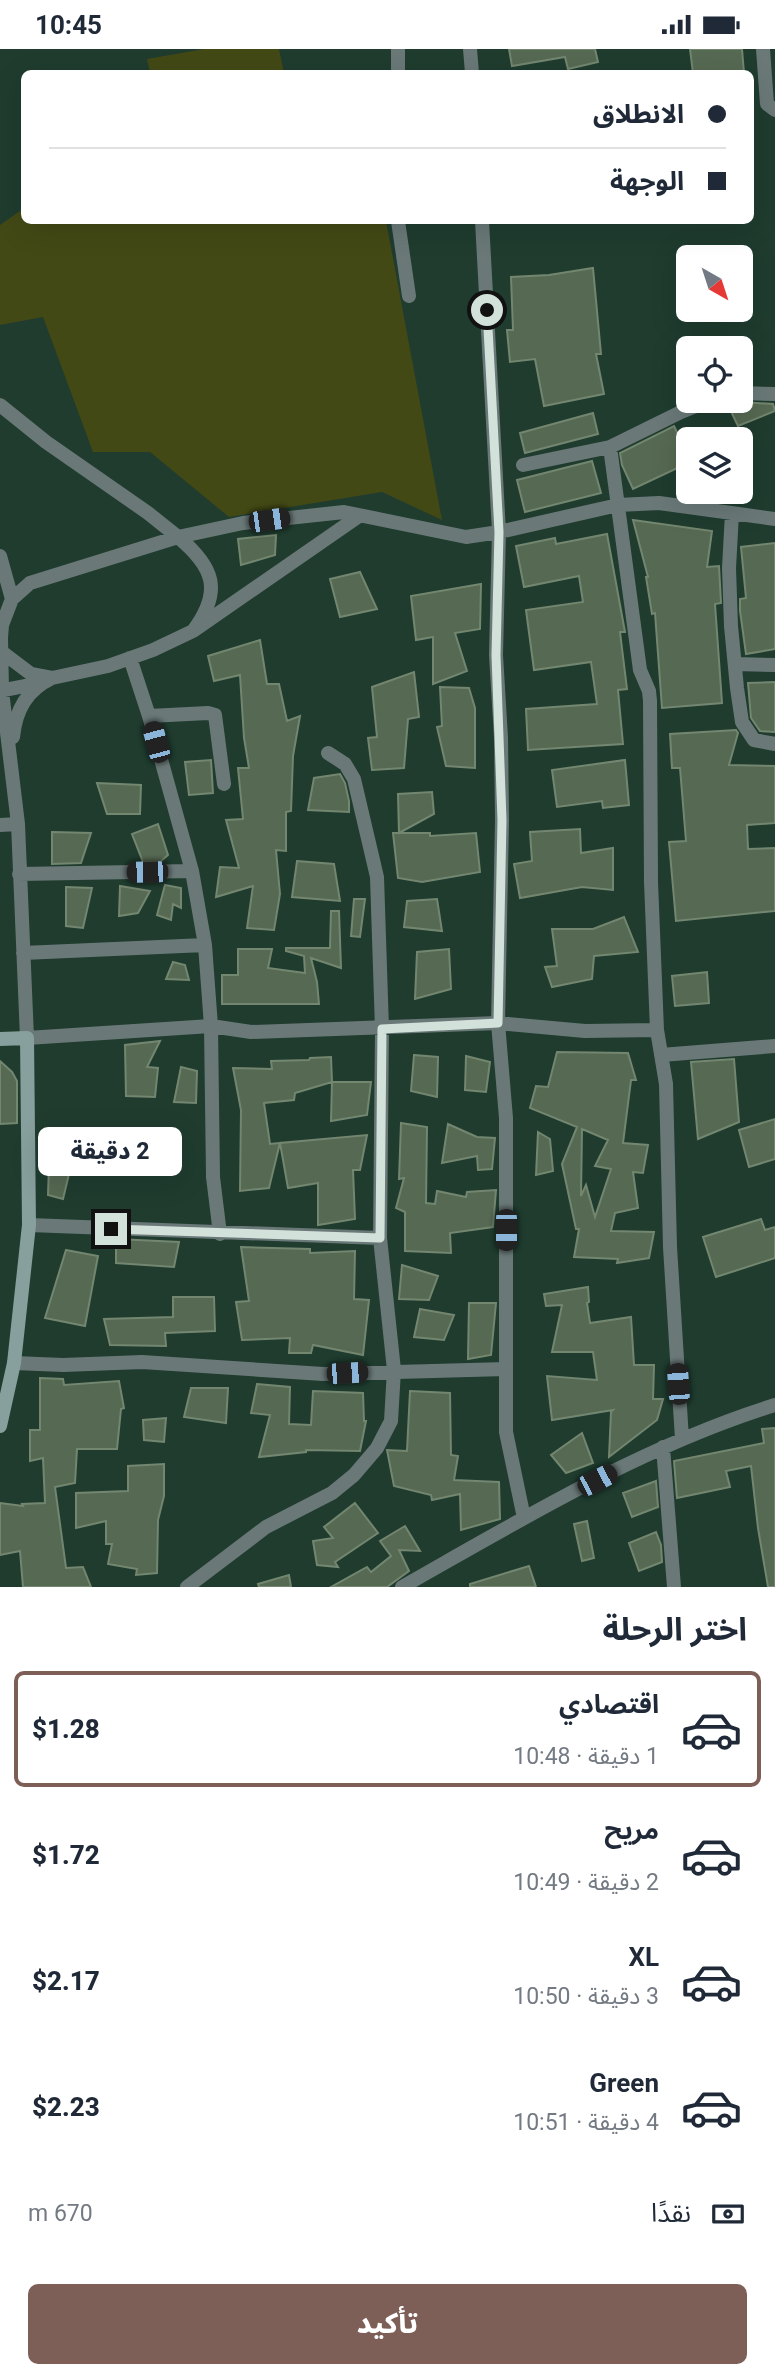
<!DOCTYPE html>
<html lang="ar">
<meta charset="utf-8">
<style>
body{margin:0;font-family:Roboto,"Noto Sans Arabic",sans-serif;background:#f2f2f3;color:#1f2937;direction:rtl;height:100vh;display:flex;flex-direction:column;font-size:26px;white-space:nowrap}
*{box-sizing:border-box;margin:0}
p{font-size:23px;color:#747a83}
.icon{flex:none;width:38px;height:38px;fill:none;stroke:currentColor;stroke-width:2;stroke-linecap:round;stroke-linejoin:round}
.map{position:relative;height:1538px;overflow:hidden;direction:ltr}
.details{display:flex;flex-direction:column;background:#fff;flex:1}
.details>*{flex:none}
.hud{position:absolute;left:21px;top:21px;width:733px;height:154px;border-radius:10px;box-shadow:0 7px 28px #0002;direction:rtl;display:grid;align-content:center;height:154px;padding:0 28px;background:#fff}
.needle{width:46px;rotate:141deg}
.controls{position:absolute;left:676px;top:196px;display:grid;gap:14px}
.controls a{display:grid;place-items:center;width:77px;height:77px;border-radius:10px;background:#fff;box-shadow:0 7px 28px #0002;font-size:35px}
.end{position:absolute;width:32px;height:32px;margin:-16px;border:9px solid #d2e2da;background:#111;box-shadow:0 0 0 4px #111}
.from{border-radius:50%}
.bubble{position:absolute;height:49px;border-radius:10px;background:#fff;box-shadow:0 7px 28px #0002;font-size:23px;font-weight:800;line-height:49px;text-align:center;direction:rtl}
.car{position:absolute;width:21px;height:42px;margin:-21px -10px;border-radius:9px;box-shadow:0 0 5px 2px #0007;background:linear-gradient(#222 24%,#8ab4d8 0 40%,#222 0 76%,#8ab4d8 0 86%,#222 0)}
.hud b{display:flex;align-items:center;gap:24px;height:66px;font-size:26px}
.hud b+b{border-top:2px solid #e0e1e3}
.hud i{width:18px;height:18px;background:#1f2937}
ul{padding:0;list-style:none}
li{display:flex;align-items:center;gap:21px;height:116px;margin:0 14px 10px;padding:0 14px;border:4px solid transparent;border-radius:10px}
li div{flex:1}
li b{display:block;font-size:26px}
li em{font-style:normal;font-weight:800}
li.selected{border-color:#7e5f58}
li>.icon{width:63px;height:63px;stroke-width:1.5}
h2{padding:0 28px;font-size:32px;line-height:84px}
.pay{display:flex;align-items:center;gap:18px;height:77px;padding:0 28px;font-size:26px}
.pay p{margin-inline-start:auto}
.primary-button{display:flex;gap:14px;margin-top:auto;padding:14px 28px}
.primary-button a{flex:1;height:80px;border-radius:10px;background:#7e5f58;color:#fff;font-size:28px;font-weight:800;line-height:80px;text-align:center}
.status{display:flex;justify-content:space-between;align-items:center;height:49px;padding:0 35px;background:#fff;direction:ltr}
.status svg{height:19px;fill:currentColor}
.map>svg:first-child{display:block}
</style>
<div class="status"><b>10:45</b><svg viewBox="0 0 49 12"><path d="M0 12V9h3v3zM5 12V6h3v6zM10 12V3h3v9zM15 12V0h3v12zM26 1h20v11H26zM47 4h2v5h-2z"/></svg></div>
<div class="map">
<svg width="775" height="1538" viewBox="0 0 775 1538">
<rect width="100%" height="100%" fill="#1f3c2f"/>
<path fill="#434915" d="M204,0H279L284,24H150L147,10Z
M24,159V172H386L442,471L382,443L229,468L150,403H93L43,268L0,276V176Z"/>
<path fill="#566952" stroke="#73866f" stroke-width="2" fill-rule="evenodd" d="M509,0H595L598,13L568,20L565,8L512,17Z
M690,0H742L744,24H693Z
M740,207H750L752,232L740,233Z
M593,219L601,305H596L604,345L544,357L535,310L510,313L507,281H513L511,228L549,226Z
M726,352L773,355L775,362L738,377Z
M593,364L598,385L525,404L520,384Z
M674,377L688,406V414L633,440L622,416L620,404Z
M592,412L601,444L525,463L517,431Z
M633,471L712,482L707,518L719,517L721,554L715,555L722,654L662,659L655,564L652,565L646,528H648Z
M607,485L625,583H620L627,640L618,641L623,695L528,701L526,660L597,655L591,613L534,621L526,561L583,553L579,527L524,538L516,497L555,489L556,495Z
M276,486L275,506L241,516L238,490Z
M775,494V600L746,605L740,562V550L746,549L741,498Z
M360,523L377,560L340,568L330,530Z
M481,535L480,580L455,584L467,622L433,635V588L416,591L411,547Z
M260,591L267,635H279L287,672L300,667L293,707L291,762L286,763V802L276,801L280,845L274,881L247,879L253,837L216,848L220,818L239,819L226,771L243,770L238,719H249L244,689L240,626L214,632L208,607Z
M414,623L419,668L408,670L404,719L372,721L368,689L377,688L372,638Z
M775,633V683L760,682L751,669L748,634Z
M440,638L469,639L475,659V719L446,717L437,678L442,677Z
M736,681L738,684L729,716L775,717V774L747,776L748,800L775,799V862L676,872L669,793L686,792L680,719H672L670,685Z
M211,711L213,744L189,746L185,713Z
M625,711L629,756L603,759L602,752L557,758L552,721Z
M340,725L345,734L349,752V763L308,761L314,729Z
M97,734L141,736L140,765H107Z
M432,743L434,765L399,784L398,745Z
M158,775L168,806L160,813H143L132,785Z
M580,780L581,804L613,799V841L582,838L520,849L514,815L532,812L530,783Z
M52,783L91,784L81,814L52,815Z
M393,784H430V787L476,784L480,823L422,833L398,829Z
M297,812L334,815L340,852L292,848Z
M165,836L181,839V859L173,855L171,871L157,866Z
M120,837L150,842L138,864L119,867Z
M66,838L92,839L83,879L66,877Z
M354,850H365L360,888L351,887Z
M437,850L442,882L404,878L407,852Z
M331,862H339L341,919L311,909L317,933L319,955H222V926H238V900H272L268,919L305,924L304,907L286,902V899H330Z
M624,868L638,903L594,907L592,930L552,938L545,918L557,917L552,880H593Z
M449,900L451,940L415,950L417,903Z
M173,913L185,916L189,931L166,930Z
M707,923L709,954L675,957L672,927Z
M160,992L147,1018L158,1019L155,1048L126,1047L125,996Z
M557,1003L628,1004L636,1031H631L623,1094L648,1096L643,1124L633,1123L638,1159L615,1164L611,1182L654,1183L649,1209L617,1214L618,1210L574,1208L579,1180H576L562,1115L577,1078L530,1059L536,1037L548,1038ZM582,1080L608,1091L595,1117L611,1120L595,1168L586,1136L581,1147Z
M414,1006L438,1008L437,1048L411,1042Z
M466,1007L490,1013L486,1043L465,1041Z
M331,1008L332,1033L295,1044L294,1051L264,1054L270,1095L280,1094L269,1139L240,1142L241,1061L233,1019L272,1020L271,1012L309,1011L310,1009Z
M734,1010L739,1073L698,1090L691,1013Z
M0,1012L12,1023L17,1032V1074L0,1075Z
M181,1018L197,1022L196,1054L174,1053Z
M332,1033H371L367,1066L331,1072Z
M775,1070V1110L749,1118L739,1081Z
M401,1074L427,1078L426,1154L435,1155L437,1142L466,1148L467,1143L496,1141L493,1178L450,1184L451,1204L405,1202V1163L396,1159L404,1129L399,1130Z
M448,1075L477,1088L495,1089L492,1120L478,1121L477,1107L442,1114Z
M538,1083L550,1090L553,1122L536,1126Z
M367,1086L360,1121H353L355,1170L318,1176V1134L288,1139L280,1094Z
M49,1116L70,1121L63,1150L48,1146Z
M761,1170L765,1181L775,1178V1209L716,1228L703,1188Z
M116,1190L179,1193L174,1218L116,1214Z
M241,1198L310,1200V1204L355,1202L354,1250L369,1251L363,1306L313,1296L311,1304H289L290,1289L242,1291L236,1253L249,1252Z
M66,1201L98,1207L85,1277L45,1269Z
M402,1216L438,1227L429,1251L399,1250Z
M588,1238L589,1253L587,1254L590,1274L631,1268L634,1316H654L653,1350H663L657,1371L609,1408L611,1363L613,1361L552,1371L547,1327L597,1331L593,1303H552L562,1256L546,1257L544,1245Z
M173,1248H214L215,1282L165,1284L166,1297L110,1296L104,1270L173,1268Z
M469,1254H496L491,1306L468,1310Z
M420,1260L454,1266L444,1291L414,1288Z
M40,1329L63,1330L64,1336L119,1332L124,1359L121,1360L117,1400H77L75,1434L55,1438L66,1519L83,1518L91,1538H23L20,1502L0,1506V1454L23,1457L22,1455L45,1454L43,1409L30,1412V1381H40Z
M257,1335L290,1338L289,1375L311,1376L313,1342L363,1344L364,1372H366L360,1402L306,1401V1403L259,1408L270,1366L251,1364Z
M191,1339H228L226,1374L184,1368Z
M410,1342L450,1344L451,1406L458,1407L454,1431L499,1433L500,1470L461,1481L460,1445L432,1451L431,1446L394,1437L387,1401L407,1402Z
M166,1369L164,1393L144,1391L143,1371Z
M775,1379V1538H768L758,1479L751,1417L726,1422L730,1438L677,1449L674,1412L764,1394L762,1380Z
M582,1384L593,1414L566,1424L551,1406Z
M164,1415V1447L158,1471L157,1524L136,1526L137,1520L108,1515L112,1495H106V1472L76,1479V1444L128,1442V1417Z
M656,1432L658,1458L632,1468L623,1444Z
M355,1454L378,1484L335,1513L338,1518L317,1516L313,1492L333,1489L324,1478Z
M587,1472L594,1509L582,1512L574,1475Z
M405,1477L420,1502L399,1501L409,1522L387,1538H331L367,1518L371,1523L391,1507L380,1492Z
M656,1483L661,1496L662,1513L639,1522L629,1494Z
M529,1517L536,1538H470V1535Z
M289,1526L291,1538H259L258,1535Z"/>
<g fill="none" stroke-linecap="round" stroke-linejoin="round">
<path stroke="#6a7978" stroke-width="14" d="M398,0V24
M470,0L472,24
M763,0L767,55L775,61
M398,172L409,247
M482,172L499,483L496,606L501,689L502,771L498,974L506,1069V1383L524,1469
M740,344L775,345
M0,356L46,393L148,464L178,488L243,474L344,463L466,488L499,483L618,456L659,454L775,470
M610,398L640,621L649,642L650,652L651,833L657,981
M523,416L610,398L681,363L708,352
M732,464L729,519L731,577L737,639L742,673L754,691L775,695
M0,507L12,550
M193,582C223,542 214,518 178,488L30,534L12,550L2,576L1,589L2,642L18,775L27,989L211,977L251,983L498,974L585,982L657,981L666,1035L670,1198L682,1390
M2,603L31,625L52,629L108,617L153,601L193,582L359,467
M130,609L149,667
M735,615L775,616
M0,642L40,634
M13,688C16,660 27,641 52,629
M0,776L18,775
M192,822L205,896L211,977L213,1128L220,1185
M19,825L192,822L149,667L208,664L215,666L224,735
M23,904L205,896
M661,1006L775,997
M29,1176L380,1189L382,980L377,828L354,730L345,715L328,704
M14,1314L63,1316L142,1313L323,1325L506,1320
M663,1398L674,1538
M187,1538L266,1478L332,1444L354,1426L377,1399L391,1372L394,1321L380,1189
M402,1538C522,1470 643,1397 775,1356"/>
<path stroke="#87a09d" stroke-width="14" d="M0,990L27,989L29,1176L14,1314L0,1377"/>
</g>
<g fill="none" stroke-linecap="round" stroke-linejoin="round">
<path stroke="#d2e2da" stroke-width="9" d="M111,1180L380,1189L382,980L498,974L502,771L496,606L499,483L487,261"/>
</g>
</svg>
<div class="controls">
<a><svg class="needle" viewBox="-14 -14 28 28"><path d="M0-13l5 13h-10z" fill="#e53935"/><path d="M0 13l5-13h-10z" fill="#747a83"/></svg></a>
<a><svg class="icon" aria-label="locate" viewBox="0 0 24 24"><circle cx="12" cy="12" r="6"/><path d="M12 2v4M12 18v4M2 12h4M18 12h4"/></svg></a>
<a><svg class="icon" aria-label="layers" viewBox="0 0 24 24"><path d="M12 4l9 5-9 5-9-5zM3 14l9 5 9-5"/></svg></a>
</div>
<i class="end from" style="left:487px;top:261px"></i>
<i class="end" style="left:111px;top:1180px"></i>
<div class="bubble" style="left:38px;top:1078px;width:144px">2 دقيقة</div>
<i class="car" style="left:269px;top:471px;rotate:82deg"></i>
<i class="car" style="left:156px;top:693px;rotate:345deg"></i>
<i class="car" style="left:147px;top:823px;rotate:269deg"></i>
<i class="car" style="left:506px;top:1181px;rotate:180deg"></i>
<i class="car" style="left:347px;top:1324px;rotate:87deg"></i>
<i class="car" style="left:678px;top:1335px;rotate:356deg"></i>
<i class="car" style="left:597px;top:1431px;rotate:63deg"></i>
<div class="hud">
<b><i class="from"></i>الانطلاق</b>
<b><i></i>الوجهة</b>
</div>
</div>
<section class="details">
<h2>اختر الرحلة</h2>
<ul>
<li class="selected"><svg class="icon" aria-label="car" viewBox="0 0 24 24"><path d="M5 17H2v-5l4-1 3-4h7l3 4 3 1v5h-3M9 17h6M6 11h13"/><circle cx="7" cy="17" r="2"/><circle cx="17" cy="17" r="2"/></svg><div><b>اقتصادي</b><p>1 دقيقة · 10:48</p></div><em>$1.28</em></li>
<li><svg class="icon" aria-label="car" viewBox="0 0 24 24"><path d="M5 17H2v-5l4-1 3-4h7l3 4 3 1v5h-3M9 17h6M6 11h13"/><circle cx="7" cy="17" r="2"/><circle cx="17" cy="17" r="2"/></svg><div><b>مريح</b><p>2 دقيقة · 10:49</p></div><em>$1.72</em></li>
<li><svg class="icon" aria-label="car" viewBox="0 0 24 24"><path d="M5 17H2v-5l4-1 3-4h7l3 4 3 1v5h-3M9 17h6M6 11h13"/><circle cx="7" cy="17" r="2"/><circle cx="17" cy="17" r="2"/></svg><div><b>XL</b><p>3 دقيقة · 10:50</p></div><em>$2.17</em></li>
<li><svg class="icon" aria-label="car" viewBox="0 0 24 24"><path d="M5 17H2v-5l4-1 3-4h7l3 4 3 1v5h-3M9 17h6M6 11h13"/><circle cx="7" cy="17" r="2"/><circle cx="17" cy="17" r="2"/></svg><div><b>Green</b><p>4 دقيقة · 10:51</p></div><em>$2.23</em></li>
</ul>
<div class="pay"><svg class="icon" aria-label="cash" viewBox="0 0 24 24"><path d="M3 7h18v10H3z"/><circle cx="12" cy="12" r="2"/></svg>نقدًا<p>670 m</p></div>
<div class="primary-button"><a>تأكيد</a></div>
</section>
